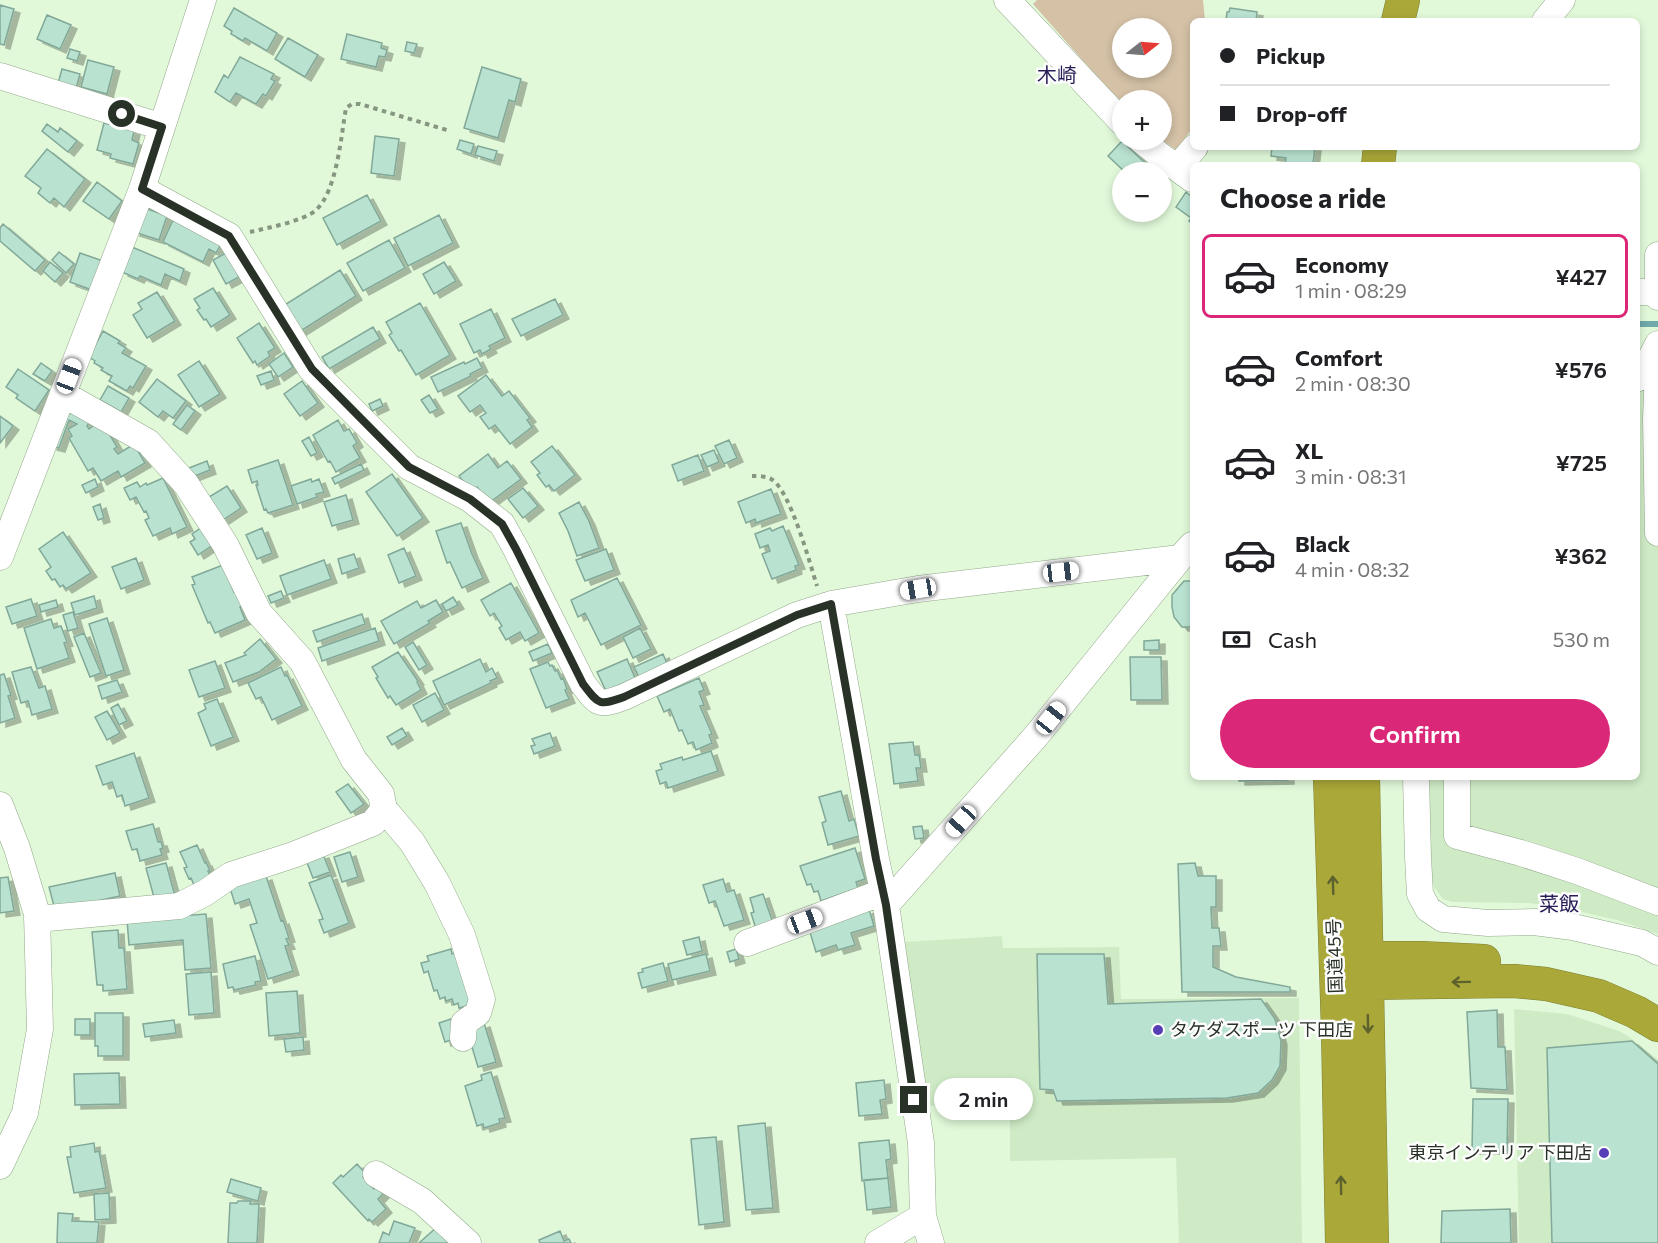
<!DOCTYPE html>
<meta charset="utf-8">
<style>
body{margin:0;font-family:Commissioner,"Noto Sans JP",sans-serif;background:#f2f2f2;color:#202124;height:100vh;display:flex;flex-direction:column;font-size:22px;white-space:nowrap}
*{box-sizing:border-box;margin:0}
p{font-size:20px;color:#757577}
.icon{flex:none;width:33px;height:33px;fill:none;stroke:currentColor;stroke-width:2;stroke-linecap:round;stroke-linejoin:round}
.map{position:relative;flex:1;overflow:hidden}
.drawer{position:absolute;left:1190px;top:162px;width:450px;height:618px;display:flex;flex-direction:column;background:#fff;border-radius:9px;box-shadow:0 3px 9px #0003}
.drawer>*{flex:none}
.guide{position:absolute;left:1190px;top:18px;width:450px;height:132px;border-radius:9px;box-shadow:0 3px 9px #0003;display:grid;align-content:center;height:132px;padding:0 30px;background:#fff}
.needle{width:39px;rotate:73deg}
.tools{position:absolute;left:1112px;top:18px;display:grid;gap:12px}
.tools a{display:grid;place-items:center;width:60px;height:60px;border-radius:50%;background:#fff;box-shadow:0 3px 9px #0003;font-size:30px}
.end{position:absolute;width:27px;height:27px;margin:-14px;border:8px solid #293226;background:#fff;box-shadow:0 0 0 3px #fff}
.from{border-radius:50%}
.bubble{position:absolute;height:42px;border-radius:21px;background:#fff;box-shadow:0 3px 9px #0003;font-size:20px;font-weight:600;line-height:42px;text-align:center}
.car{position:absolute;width:18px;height:36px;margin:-18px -9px;border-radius:8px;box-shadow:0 0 4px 2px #0007;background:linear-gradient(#fff 24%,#345 0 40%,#fff 0 76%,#345 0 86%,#fff 0)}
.guide b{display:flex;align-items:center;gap:21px;height:57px;font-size:22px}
.guide b+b{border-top:2px solid #e0e0e0}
.guide i{width:15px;height:15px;background:#202124}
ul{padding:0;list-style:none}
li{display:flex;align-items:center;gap:18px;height:84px;margin:0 12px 9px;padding:0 18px;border:3px solid transparent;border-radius:9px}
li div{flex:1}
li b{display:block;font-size:22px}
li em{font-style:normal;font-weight:600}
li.selected{border-color:#db2777}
li>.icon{width:54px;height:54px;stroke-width:1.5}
h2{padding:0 30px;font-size:27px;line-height:72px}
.pay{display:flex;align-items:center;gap:15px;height:66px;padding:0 30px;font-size:22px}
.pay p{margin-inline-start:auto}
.button{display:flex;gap:12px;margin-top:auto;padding:12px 30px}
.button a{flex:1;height:69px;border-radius:36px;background:#db2777;color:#fff;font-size:24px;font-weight:600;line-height:69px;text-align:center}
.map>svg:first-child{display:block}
</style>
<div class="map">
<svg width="1658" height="1243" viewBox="0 0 1658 1243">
<defs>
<filter id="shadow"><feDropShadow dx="6" dy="4" stdDeviation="0" flood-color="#0004"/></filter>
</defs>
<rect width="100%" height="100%" fill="#e1f9d9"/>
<path fill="#cfebc6" d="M1658,377V934L1617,920L1573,910L1529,903L1452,902L1443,899L1434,887L1429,870L1424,777H1636L1637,390Z
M1002,936L1003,948L1119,947L1121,999L1299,998L1302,1243H1179L1176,1158L1010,1161V1105L922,1106L904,942Z
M1514,1009L1567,1014L1619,1031L1628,1036L1658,1060V1243H1519Z"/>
<path fill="#d4c1a6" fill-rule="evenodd" d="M1037,0H1203L1205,21H1192V129L1176,150L1161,139V100H1122V105L1033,4ZM1122,28H1161V68H1122Z"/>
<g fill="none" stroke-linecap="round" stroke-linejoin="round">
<path stroke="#6fa9aa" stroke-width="6" d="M1636,324H1658"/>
</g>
<path fill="#bae2d1" stroke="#81a898" stroke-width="1.5" filter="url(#shadow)" d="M0,5L14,9L4,45L0,44Z
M234,8L277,33L267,51L245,38L243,41L231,34L232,31L224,26Z
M1230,8L1257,12L1256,21H1226L1227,12H1229Z
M47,15L71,25L60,49L37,39Z
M347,34L382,43L381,48L387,50L385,57L379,56L376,67L341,59Z
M288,38L318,55L305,77L275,59Z
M407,42L417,44L414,53L405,51Z
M70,49L80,52L77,61L67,58Z
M240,57L274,74L271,79L275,81L266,96L263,94L256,104L236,93L230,102L215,92L224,75L228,78Z
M88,60L114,67L107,94L81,87Z
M482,67L521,79L515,102L509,100L498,138L464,128Z
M62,69L80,74L75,92L57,87Z
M104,123L134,131L132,140L139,143L133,164L110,158L111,154L97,150Z
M47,124L58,132L60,128L77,141L68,152L42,131Z
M375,136L399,139L394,176L371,173Z
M460,140L474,144L471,154L457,149Z
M1122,141L1145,163L1136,172H1125L1108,156Z
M478,146L497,151L494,161L475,155Z
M1272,147H1315L1313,164L1303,163L1302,165H1285L1286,158L1271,156Z
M47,149L85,179L64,207L54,198L50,203L38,193L41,188L25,176Z
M97,182L122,201L109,219L83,201Z
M1186,192L1192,197V223L1189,221L1191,218L1176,207Z
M367,195L381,221L337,245L323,218Z
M142,207L167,216L159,240L134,232Z
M439,215L453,243L408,266L394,238Z
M173,220L221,244L216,253L209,249L203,262L163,242Z
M3,224L45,260L35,271L0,241V228Z
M389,240L405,268L363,291L347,263Z
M132,247L184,269L180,281L165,274L161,285L140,276L138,279L122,272Z
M59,252L74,264L66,273L52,260Z
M80,253L103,261L92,290L70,282Z
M226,253L239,277L226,284L213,260Z
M50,262L63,273L55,282L43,271Z
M444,262L456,281L434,294L423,274Z
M340,270L356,296L299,332L283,306Z
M213,288L230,315L211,327L206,319L204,320L197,310L200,308L194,299Z
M157,292L175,321L147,338L133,315L142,309L138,303Z
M555,299L563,315L521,336L512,319Z
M420,303L450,355L416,375L401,350L399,351L389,335L392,333L386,322Z
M491,309L505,338L489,346L491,349L482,354L480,350L474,353L460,324Z
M259,323L275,348L268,352L270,356L257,365L255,361L253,363L237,338Z
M373,327L380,339L329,369L322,357Z
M103,331L120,341L118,343L126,348L122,353L146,366L133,388L130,386L127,391L109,381L112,376L101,370L103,368L94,363L95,361L89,357Z
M284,353L293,367L278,377L269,364Z
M477,358L482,368L470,374L471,376L438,392L431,377L464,362L465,364Z
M199,361L220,394L199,407L178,375Z
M41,363L52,371L45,381L33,374Z
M18,369L49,390L35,411L16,398L18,395L6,387Z
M271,371L274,380L261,385L257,376Z
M486,375L502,396L509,391L530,418L527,420L532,427L510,444L495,425L489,429L480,417L486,413L480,405L470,412L458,396Z
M157,379L186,401L173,418L163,411L158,417L139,402Z
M302,381L318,403L300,416L284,394Z
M108,386L129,398L121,412L100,400Z
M429,395L438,409L430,413L421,400Z
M380,399L383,406L372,411L369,404Z
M68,405L92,418L87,426L89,429L99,422L107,430L117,447L114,449L118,454L134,444L145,463L121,477L118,471L101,481L93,468L88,471L69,438L72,436L68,429L77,424L69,420L59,448L51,446Z
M187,405L195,411L181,430L173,424Z
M0,416L13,426L0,443Z
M338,420L344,431L349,429L357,443L353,446L360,458L336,472L330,461L328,462L313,435Z
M309,437L317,453L311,456L302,441Z
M729,440L737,458L724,464L715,446Z
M552,446L575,475L554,491L549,485L546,487L537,475L540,473L531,462Z
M714,450L719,462L707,467L701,455Z
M488,454L498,468L507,461L521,479L489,503L477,487L471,491L459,476Z
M698,455L704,471L678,481L672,465Z
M278,460L293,505L268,513L266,509L264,510L256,485H258L257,481L252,483L248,470Z
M207,461L210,470L192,477L189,468Z
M361,464L364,470L335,484L332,478Z
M392,474L423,518L397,536L366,492Z
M163,478L187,527L172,534L170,528L153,536L145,520L149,518L146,511L144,512L136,497L130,500L124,488L137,482L140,487L146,483L147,485Z
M95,479L98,487L86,493L82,485Z
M311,479L312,482L319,479L324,492L316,494L317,497L297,504L291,486Z
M227,486L241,508L223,520L209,497Z
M523,488L538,506L523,518L508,499Z
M771,489L781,514L756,523L755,519L746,523L738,502Z
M346,495L353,520L332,526L324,502Z
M579,502L589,521L599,548L577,556L568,531L559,513Z
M100,504L104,518L98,520L93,507Z
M461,523L472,554L483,578L462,588L450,562L447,563L436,531Z
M783,526L799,565L795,566L796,570L772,579L762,554L770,551L768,545L760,548L755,534L770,528L772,531Z
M202,527L213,545L198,555L190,542L195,539L192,534Z
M262,528L272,553L257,559L246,535Z
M63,532L91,573L66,589L63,585L60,587L55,579L52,580L46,571L51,567L39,549Z
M404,548L416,576L399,583L388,555Z
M606,549L614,570L585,581L576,560Z
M354,554L359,568L342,574L338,559Z
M136,558L144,580L121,589L112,567Z
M324,560L331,579L287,595L280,576Z
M223,565L234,592L237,590L243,606L240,607L245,620L215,633L210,622L208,623L192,585L195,584L192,577Z
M617,578L641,625L601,645L585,613L578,617L571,600Z
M1184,581H1192V627H1182L1174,617L1172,607V595Z
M511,583L539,633L525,641L520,632L506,640L499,628L502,626L494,613L490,616L481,600Z
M281,591L284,598L271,603L268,596Z
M94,596L97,608L75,615L71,603Z
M453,597L458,605L446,611L442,604Z
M31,599L37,616L12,624L6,607Z
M56,600L58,607L41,612L39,605Z
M436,600L443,612L428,621L430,623L394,644L381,621L417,601L421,608Z
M73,612L78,628L68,631L63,615Z
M362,614L365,624L317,642L313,631Z
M107,618L124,670L106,676L89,624Z
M51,619L54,628L61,626L67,642L64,643L69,658L37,669L24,628Z
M375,628L379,641L322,661L318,648Z
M640,628L651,649L633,658L623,637Z
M84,633L101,673L90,677L74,637Z
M260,639L276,659L259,672L233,682L225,663L246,655L244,653Z
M1159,640V650H1144V641Z
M413,642L427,665L419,670L405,647Z
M548,644L552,653L533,661L529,652Z
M398,652L418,681L417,682L421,690L396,705L390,696L388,698L376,678L378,677L372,667Z
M663,654L668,666L640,679L634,667Z
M1130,657H1161L1162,700H1131Z
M480,659L486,672L492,668L497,678L490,681L491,683L444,705L433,681Z
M627,659L635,678L606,691L597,672Z
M215,661L225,688L199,697L189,670Z
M548,662L550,666L552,665L555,671L557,670L561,679L563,678L567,689L565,690L569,699L546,708L530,669Z
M31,667L39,688L45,686L52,709L32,715L28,701L21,703L12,672Z
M281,667L285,676L287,675L302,706L272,720L261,697L256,699L248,683Z
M4,674L11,695L8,696L15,718L0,723V675Z
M699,678L704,690L699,692L704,705L700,706L712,734L709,735L712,743L696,750L693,742L688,744L682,730L679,731L670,709L664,712L657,696Z
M117,680L122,692L102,699L98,686Z
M435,693L444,710L422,722L413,705Z
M217,699L233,737L211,746L198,713L206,709L204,704Z
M118,704L127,721L119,725L111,708Z
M107,711L120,733L107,740L95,717Z
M402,728L407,736L392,745L387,737Z
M550,733L555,746L534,754L531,746L535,745L532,739Z
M913,742L915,755H919L921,768H916L918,781L894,784L889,744Z
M711,751L718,771L668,788L666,782L660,784L656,771L662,769L660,764L682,757L683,760Z
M134,753L149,798L125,806L122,795L117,797L112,782L103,785L96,766Z
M1239,777H1288V780L1239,781Z
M348,784L364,804L351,813L336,792Z
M841,791L849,821L854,819L859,836L828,845L822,823L826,821L819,797Z
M153,824L158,842H161L163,848L160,849L162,855L140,861L137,849L132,850L126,831Z
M922,826L924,838L915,839L913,827Z
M197,845L205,863L206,862L210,871H208L211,878L194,885L191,878L189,879L184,868L187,867L180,852Z
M855,848L865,879L856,882L858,888L821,901L818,891L814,892L811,884L807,885L800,866Z
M350,852L358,877L342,882L334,857Z
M323,854L330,872L313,878L306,860Z
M166,863L175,896L155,901L146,868Z
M1195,863L1198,876H1216V907H1211L1212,928H1219L1221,946H1213V967L1236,977L1290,987V992H1182L1178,864Z
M115,873L120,896L55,910L49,887Z
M331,875L349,923L324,933L319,920L323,919L309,883Z
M266,876L281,921L283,920L289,938L286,939L289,945L285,946L293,971L268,979L250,925L257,923L249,899L235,904L230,888Z
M8,877L14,911L0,913V878Z
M723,879L727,892L734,890L744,920L724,926L715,901L709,903L703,885Z
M763,894L773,923L756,929L751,913L754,912L750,898Z
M869,909L874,926L851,933L855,945L838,950L836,945L816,952L809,929Z
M206,914L211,968L185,970L183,940L129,945L127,920Z
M118,930L119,948H124L127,989L103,991V985H97L92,932Z
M699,937L702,951L687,955L683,941Z
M451,949L452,954L460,951L471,1005L459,1008L458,1003L454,1005L452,999L446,1001L445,997L440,999L437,990L434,991L428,971L424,973L421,963L429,961L427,956Z
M736,949L739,959L730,962L727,952Z
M706,954L710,971L672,980L668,964Z
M1037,954H1104L1108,1004L1261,999L1275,1019L1281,1041L1280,1066L1272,1080L1258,1093L1227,1098L1057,1101L1053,1090L1040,1089Z
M255,956L261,981L255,982L256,985L234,990L233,987L228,988L223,964Z
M663,963L668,981L642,988L638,973L643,972L642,969Z
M211,972L214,1013L189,1015L186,974Z
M297,991L300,1033L269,1036L266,993Z
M1497,1010L1498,1047H1505L1507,1090L1471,1088L1467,1012Z
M95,1013H123V1056H98V1046H95Z
M75,1019H90V1035H75Z
M451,1019L457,1038L445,1042L439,1023Z
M174,1020L176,1033L145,1037L143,1024Z
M484,1023L496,1062L478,1067L469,1037L473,1027Z
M303,1037L304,1050L286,1052L284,1039Z
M1632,1041L1658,1064V1243H1552L1547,1048Z
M491,1072L505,1118L499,1119L500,1123L484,1128L483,1124L477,1126L465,1086L482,1080L481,1075Z
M119,1073L120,1104L75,1105L74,1074Z
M884,1080L886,1099L880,1100L882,1114L859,1116L856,1083Z
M1473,1099H1508L1507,1150H1472Z
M765,1123L773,1208L746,1210L738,1126Z
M716,1137L724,1222L699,1225L691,1139Z
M889,1140L891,1159L886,1160L888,1178L862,1181L859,1143Z
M94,1143L95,1152L99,1151L106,1188L74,1193L67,1157H71L70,1147Z
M357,1164L366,1174L363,1177L374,1189L377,1187L383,1194L378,1199L386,1209L372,1222L369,1219L368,1221L333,1183L341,1175L343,1177Z
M888,1178L891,1207L867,1210L864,1180Z
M231,1179L261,1188L258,1201L227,1192Z
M109,1193L110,1219L95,1220L94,1194Z
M238,1201H251L250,1204H259L257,1243H228L230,1203H237Z
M1510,1209L1511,1243H1441L1442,1211Z
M58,1213L73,1214L72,1221L99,1222L97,1243H57Z
M394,1221L415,1228L409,1243H379L383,1232L389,1235Z
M438,1226L454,1243H419Z
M560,1231L564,1241L569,1239L571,1243H540L539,1240Z"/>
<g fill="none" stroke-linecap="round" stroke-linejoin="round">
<g stroke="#92a88a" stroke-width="27">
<path id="minor" d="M1007,0L1122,122
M1545,21L1562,0
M0,76L162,127
M1141,140L1162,157L1192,179
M1177,168L1195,147
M142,189L229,236L311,369L409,467L470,499L502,524L516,549L583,684C599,705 599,706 624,697L797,615L831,604L918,589L1180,558
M1658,255V297
M1636,292H1658
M1658,368L1656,419L1658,533
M1636,379L1641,377L1658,344
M0,557L142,189L203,0
M831,604L876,859L886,905L921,1143L923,1216L931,1243
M1416,777L1418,857L1420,894L1428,909L1443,919L1488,923L1534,922L1573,927L1642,943L1658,952
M1457,777V836L1521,853L1577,871L1658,902
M0,805L17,848L37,914L40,1029L25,1113L0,1166
M384,809L412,842L437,883L462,935L482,999L478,1013L464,1023L463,1038
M886,905L1036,736L1180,558L1192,545
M37,919L179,906L205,893L231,875L293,855L373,823L384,809L381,794L354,760L302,661L259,613L225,544L186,484L148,442L63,394
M747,943L883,892
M376,1174L422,1201L468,1243
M878,1243L923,1216"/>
</g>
<g stroke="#7d7f32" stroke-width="34">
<path id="highway" d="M1398,21L1403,0
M1378,165L1380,147
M1330,777L1338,1032L1342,1243
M1363,777L1372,1243
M1346,966L1367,958H1421L1484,961
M1346,974L1367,983L1514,981L1546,984L1599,996L1636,1012L1658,1025"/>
</g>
<path stroke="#869680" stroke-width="4" stroke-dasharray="4.5 4.5" stroke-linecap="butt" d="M250,232C267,228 304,221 316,210C337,191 341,136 346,108L352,104H360L450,131
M752,476C758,476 766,476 771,479C790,489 810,564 817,586"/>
<use href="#minor" stroke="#fff" stroke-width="26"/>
<use href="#highway" stroke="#aaa838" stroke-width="33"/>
</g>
<defs><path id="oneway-shaft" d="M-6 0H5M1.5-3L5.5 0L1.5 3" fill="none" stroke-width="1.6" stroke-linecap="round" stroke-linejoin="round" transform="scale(1.5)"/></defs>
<g stroke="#5d612d">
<use href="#oneway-shaft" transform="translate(1333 885) rotate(-92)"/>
<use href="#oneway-shaft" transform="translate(1461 982) rotate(179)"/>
<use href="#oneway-shaft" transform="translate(1368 1024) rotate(89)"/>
<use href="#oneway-shaft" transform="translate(1341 1185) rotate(-91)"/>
</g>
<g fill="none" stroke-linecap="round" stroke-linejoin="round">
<path stroke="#293226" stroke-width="8" d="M122,114L162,127L142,189L229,236L312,369L409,467L470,499L502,524L516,549L583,684C599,705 599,706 624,697L797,615L831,604L876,859L886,905L914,1100"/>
</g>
<g fill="#563eb6" stroke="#fdfdfd" stroke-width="2">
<circle cx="1158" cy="1030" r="6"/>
<circle cx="1604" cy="1153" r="6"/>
</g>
<g text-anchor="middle" stroke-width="5" stroke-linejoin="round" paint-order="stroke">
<g font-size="18" fill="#293226" stroke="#fdfdfd">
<text transform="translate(1335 956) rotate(-92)" y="6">国道45号</text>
</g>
<g font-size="18" fill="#293226" stroke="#fdfdfd" text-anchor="start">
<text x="1170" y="1036">タケダスポーツ 下田店</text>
<text x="1592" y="1159" text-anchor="end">東京インテリア 下田店</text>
</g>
<g font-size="20" fill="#271d57" stroke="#fdfdfd">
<text x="1057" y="82">木崎</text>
<text x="1559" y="911">菜飯</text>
</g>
</g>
</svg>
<div class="tools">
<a><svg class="needle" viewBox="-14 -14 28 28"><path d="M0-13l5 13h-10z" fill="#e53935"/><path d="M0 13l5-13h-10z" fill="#757577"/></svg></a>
<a>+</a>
<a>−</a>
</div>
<i class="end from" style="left:122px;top:114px"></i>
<i class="end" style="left:914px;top:1100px"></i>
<div class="bubble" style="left:934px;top:1078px;width:99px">2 min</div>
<i class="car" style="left:69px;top:376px;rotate:21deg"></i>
<i class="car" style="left:1061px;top:572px;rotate:83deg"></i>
<i class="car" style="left:918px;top:589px;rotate:260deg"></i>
<i class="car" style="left:1051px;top:718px;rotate:39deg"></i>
<i class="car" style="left:961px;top:821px;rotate:222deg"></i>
<i class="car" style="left:805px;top:921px;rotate:69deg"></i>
<div class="guide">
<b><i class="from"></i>Pickup</b>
<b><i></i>Drop-off</b>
</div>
<section class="drawer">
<h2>Choose a ride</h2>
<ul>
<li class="selected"><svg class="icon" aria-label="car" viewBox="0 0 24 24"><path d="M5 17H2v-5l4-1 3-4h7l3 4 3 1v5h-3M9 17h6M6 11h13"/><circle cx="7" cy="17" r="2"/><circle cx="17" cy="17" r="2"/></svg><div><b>Economy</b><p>1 min · 08:29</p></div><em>¥427</em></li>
<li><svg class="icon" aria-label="car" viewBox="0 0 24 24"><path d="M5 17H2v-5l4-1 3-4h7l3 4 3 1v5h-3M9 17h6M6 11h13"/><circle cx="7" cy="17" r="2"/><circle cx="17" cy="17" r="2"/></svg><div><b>Comfort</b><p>2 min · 08:30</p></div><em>¥576</em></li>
<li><svg class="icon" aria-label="car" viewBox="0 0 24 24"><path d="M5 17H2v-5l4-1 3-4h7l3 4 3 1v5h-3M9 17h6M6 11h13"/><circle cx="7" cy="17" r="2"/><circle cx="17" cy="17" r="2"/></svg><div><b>XL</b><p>3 min · 08:31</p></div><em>¥725</em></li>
<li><svg class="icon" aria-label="car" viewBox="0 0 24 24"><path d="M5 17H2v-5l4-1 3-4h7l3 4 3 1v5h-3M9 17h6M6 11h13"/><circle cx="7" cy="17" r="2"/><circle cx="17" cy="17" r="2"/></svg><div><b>Black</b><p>4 min · 08:32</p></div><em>¥362</em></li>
</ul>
<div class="pay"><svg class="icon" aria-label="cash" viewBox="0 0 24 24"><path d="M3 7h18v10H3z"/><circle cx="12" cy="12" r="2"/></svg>Cash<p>530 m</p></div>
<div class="button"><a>Confirm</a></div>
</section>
</div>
